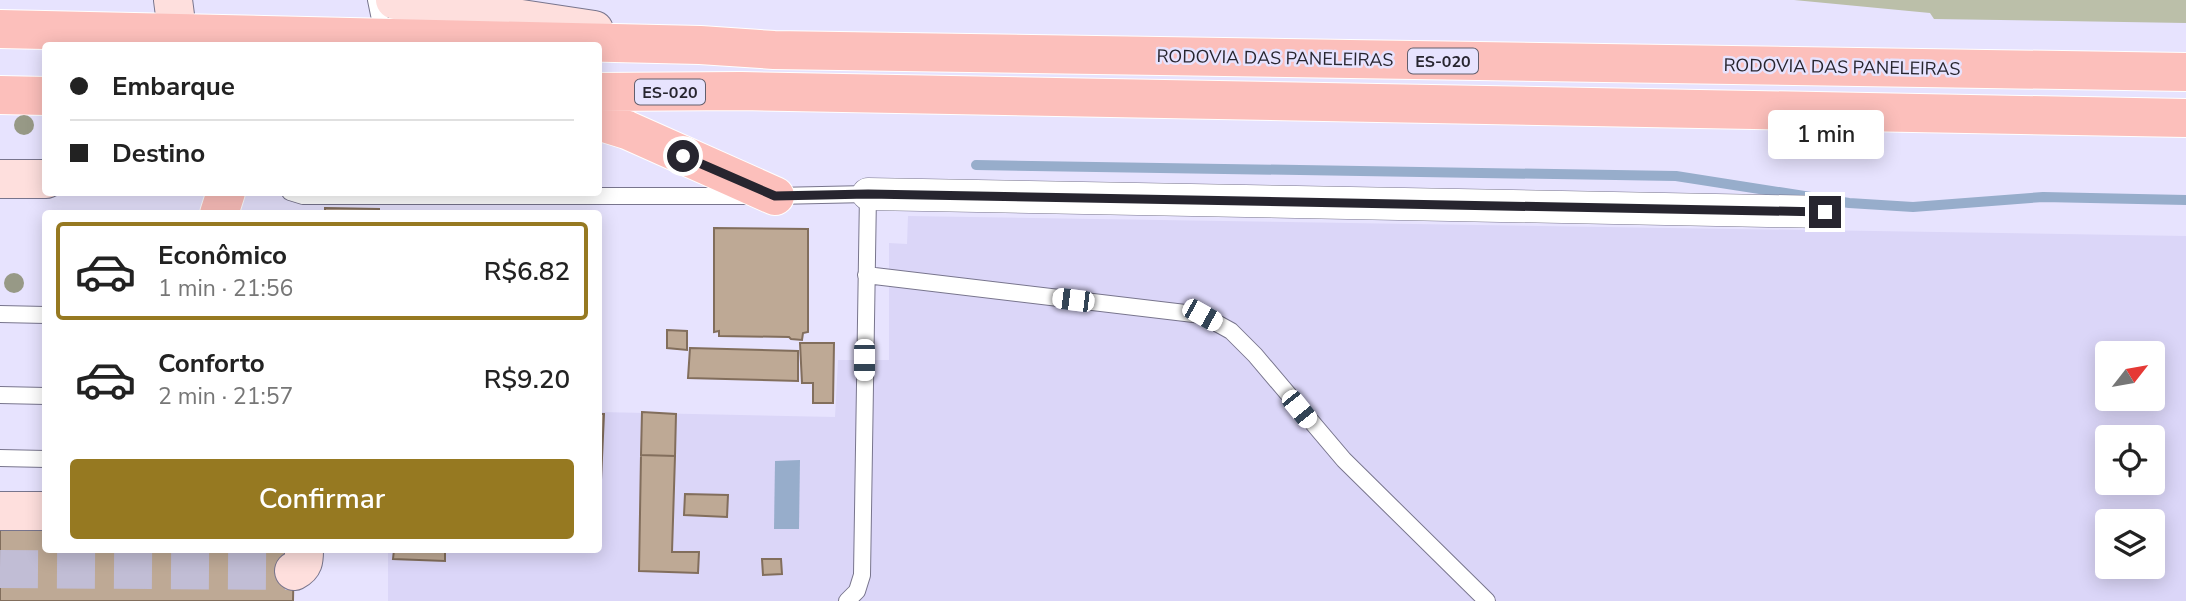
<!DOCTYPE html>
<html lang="pt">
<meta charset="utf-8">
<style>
body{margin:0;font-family:"Nunito Sans",sans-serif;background:#f2f2f2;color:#222;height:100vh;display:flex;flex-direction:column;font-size:26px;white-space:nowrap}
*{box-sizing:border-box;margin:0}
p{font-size:23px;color:#767676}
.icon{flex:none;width:38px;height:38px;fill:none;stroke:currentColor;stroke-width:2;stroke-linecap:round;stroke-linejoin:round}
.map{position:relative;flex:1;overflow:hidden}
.sheet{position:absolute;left:42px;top:210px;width:560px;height:343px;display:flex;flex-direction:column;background:#fff;border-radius:7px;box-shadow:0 4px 18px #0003}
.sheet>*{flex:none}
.hud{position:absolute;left:42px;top:42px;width:560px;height:154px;border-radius:7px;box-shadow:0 4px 18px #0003;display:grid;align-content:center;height:154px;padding:0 28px;background:#fff}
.needle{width:46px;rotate:59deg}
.buttons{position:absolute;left:2095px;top:341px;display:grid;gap:14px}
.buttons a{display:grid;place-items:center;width:70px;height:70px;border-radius:7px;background:#fff;box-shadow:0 4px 18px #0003;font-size:35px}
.end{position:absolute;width:32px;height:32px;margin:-16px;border:9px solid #27252f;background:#fff;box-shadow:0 0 0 4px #fff}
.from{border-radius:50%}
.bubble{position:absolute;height:49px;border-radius:7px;background:#fff;box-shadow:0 4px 18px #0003;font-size:23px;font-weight:600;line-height:49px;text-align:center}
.car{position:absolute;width:21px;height:42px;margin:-21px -10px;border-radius:9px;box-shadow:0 0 5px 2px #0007;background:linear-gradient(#fff 24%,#345 0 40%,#fff 0 76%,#345 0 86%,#fff 0)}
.hud b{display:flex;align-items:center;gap:24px;height:66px;font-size:26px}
.hud b+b{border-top:2px solid #e0e0e0}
.hud i{width:18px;height:18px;background:#222}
ul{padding:12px 0 0;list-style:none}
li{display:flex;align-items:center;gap:21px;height:98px;margin:0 14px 10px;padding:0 14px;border:4px solid transparent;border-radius:7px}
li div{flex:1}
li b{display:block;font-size:26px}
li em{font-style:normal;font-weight:600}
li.active{border-color:#967921}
li>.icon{width:63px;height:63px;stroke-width:1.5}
.action{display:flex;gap:14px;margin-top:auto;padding:14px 28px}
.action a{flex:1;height:80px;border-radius:7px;background:#967921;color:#fff;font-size:28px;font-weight:600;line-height:80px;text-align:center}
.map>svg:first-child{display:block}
</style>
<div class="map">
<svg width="2186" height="601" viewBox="0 0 2186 601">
<rect width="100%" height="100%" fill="#e7e3fe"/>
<path fill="#dbd6f8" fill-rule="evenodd" d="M908,216L2186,236V601H388V550H598L599,412L835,417L838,360H889V243L907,244ZM2107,354H2152V399H2107ZM2107,438H2152V483H2107ZM2107,522H2152V567H2107Z"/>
<path fill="#bbbfa9" d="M1794,0H2186V23L1934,19L1930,13Z"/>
<path fill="#97adcb" d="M800,460L799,529H774L775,461Z"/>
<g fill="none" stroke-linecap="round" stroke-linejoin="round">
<path stroke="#97adcb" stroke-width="10" d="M976,165L1676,176L1849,203L1913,207L2043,197L2186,200"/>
</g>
<path fill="#bea995" stroke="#826e5c" stroke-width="2" d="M325,208L379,209V214H325Z
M714,228L808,229V332L803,333L802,340L791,339L789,337L719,336V331L714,332Z
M667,330L687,331V350L667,348Z
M800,343H834L833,403H813V383H802Z
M690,348L798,351V381L688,378Z
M642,412L676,414L675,456L641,455Z
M598,414H604L601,480H598Z
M641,455L675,456L672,552H699L698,573L639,571Z
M685,494L728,495L727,517L684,515Z
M0,516L46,517V550H294L293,601H0Z
M394,550H445V561L393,559Z
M762,559H781L782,574L763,575Z"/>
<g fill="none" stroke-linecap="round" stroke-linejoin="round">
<path stroke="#c1bdd5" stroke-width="38" stroke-dasharray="38 19" stroke-linecap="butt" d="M0,569L294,571"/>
<g stroke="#78758d" stroke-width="18">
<path id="lane" d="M376,0L384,39
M290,192L303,196H749
M775,196L868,194L862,575L857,591L847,601
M866,275L1202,315L1231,331L1255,355L1344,460L1487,601
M0,314L46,315
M0,395L46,396
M0,458L46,459"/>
</g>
<g stroke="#78758d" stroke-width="33">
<path id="street" d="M868,194L1825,212"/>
</g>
<g stroke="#78758d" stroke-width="40">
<path id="secondary" d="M173,0L179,46
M395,0L594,30
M0,179H46
M0,511H46
M294,571C304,566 304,560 304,550"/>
</g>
<g stroke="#fff" stroke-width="40">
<path id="primary" d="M0,29L700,45L774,50L2186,72
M598,92L741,91L2186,118
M0,95L46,96
M598,121L627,130L775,196
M219,214L226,192"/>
</g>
<use href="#lane" stroke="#fff" stroke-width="16"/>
<use href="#street" stroke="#fff" stroke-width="32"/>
<use href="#secondary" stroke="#fedfdd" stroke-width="38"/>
<use href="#primary" stroke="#fcbfbb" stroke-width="38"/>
</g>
<g fill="#979986">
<circle cx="24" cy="125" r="10"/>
<circle cx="14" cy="283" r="10"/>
</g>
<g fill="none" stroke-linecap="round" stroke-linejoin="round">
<path stroke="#27252f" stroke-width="9" d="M683,156L775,196L868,194L1825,212"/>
</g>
<g text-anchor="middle" stroke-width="5" stroke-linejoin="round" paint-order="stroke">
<g fill="#e7e3fe" stroke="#615e6d" stroke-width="2">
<rect x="1408" y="48.5" width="70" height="25" rx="5"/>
<rect x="635" y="79.5" width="70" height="25" rx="5"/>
</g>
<g font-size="16" font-weight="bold" fill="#27252f">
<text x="1443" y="67">ES-020</text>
<text x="670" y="98">ES-020</text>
</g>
<g font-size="18" fill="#27252f" stroke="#e7e3fe">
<text transform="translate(1275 58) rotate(1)" y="6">RODOVIA DAS PANELEIRAS</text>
<text transform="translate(1842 67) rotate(1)" y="6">RODOVIA DAS PANELEIRAS</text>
</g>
</g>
</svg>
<div class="buttons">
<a><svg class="needle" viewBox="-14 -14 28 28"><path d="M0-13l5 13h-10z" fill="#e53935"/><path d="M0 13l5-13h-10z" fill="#767676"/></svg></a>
<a><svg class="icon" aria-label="locate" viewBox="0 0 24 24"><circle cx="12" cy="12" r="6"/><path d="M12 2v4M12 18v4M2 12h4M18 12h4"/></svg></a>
<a><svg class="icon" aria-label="layers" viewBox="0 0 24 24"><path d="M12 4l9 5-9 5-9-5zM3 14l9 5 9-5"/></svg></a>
</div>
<i class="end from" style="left:683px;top:156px"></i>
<i class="end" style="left:1825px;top:212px"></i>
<div class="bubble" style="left:1768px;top:110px;width:116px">1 min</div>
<i class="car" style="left:1073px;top:300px;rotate:277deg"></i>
<i class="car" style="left:1202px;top:315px;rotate:119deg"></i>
<i class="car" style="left:864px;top:360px;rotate:180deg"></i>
<i class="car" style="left:1299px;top:409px;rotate:141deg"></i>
<div class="hud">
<b><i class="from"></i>Embarque</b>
<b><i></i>Destino</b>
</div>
<section class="sheet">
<ul>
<li class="active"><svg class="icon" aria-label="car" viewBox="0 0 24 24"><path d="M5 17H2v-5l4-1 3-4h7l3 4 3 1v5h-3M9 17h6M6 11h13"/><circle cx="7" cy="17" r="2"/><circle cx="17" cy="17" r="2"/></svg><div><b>Econômico</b><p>1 min · 21:56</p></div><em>R$6.82</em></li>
<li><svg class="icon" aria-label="car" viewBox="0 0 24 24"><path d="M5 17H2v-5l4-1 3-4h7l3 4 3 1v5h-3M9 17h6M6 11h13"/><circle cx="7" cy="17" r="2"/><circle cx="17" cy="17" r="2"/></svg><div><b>Conforto</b><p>2 min · 21:57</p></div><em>R$9.20</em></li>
</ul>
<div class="action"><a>Confirmar</a></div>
</section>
</div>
